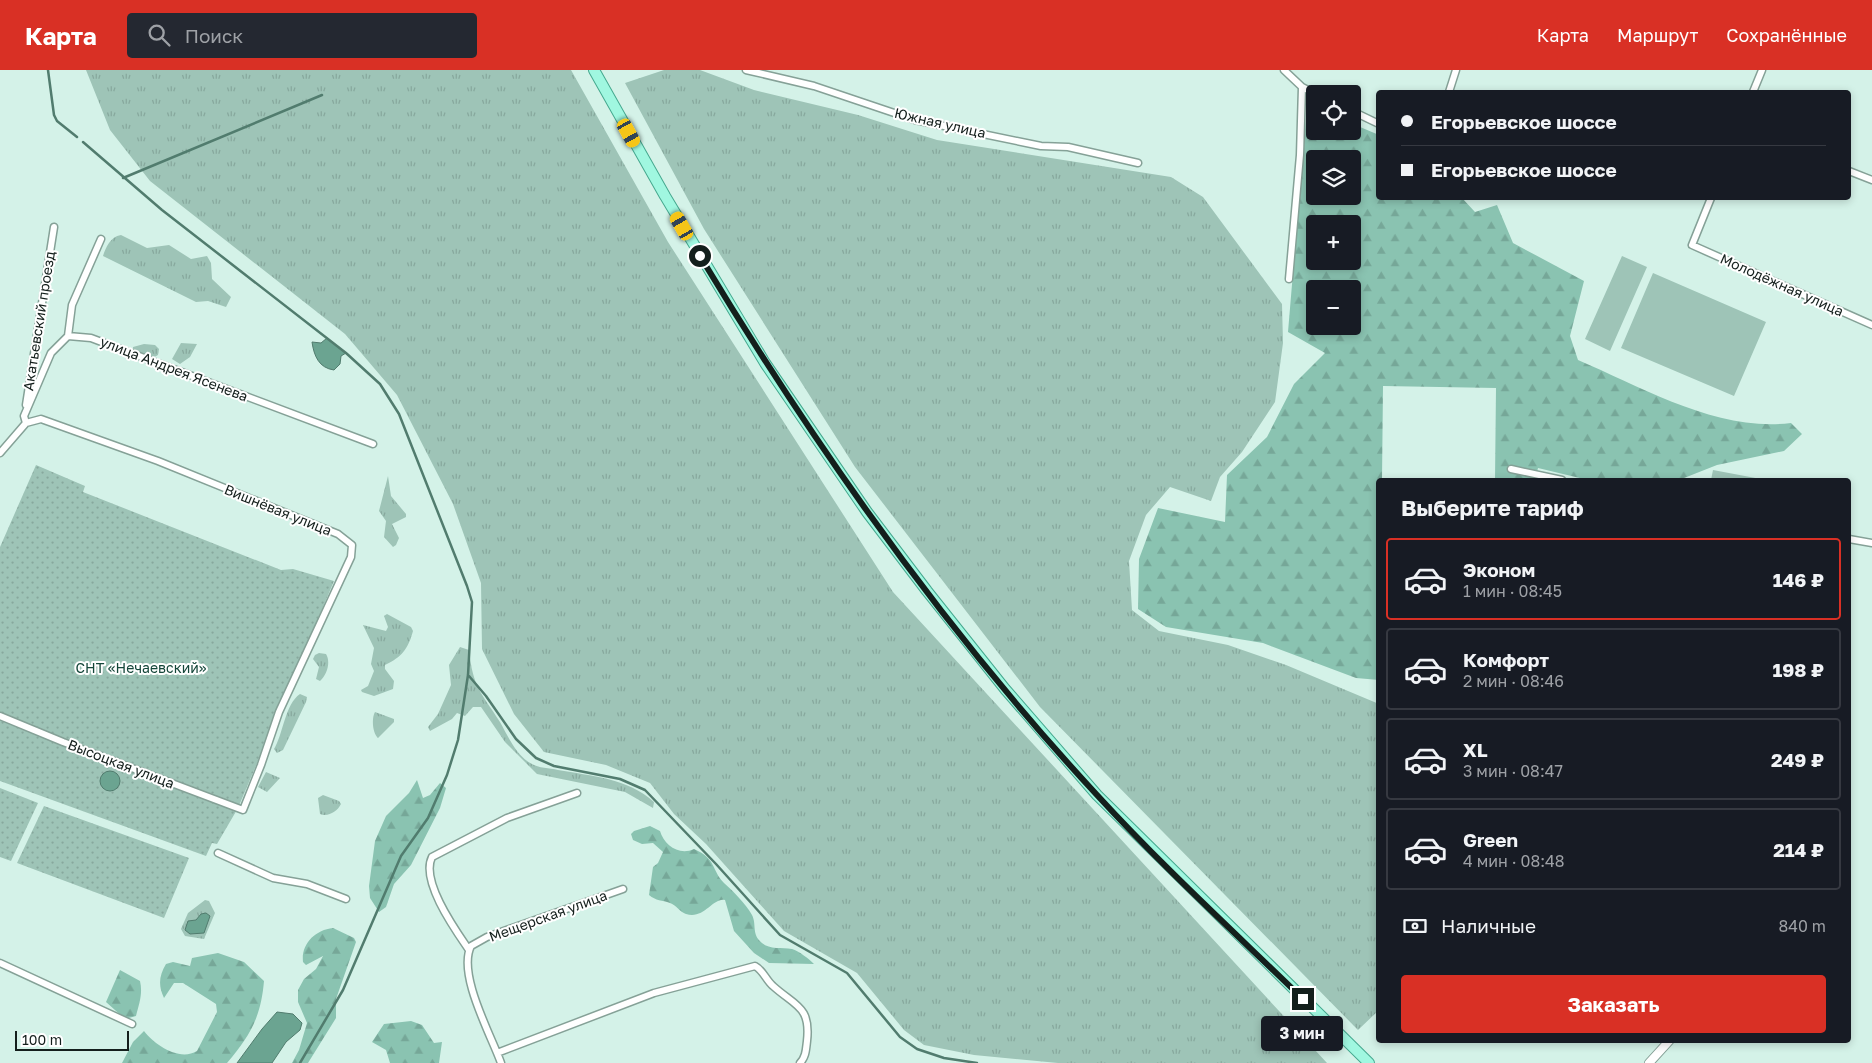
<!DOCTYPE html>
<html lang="ru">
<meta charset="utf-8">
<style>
body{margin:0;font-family:"Golos Text",sans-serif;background:#242831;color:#f1f3f6;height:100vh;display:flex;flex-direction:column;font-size:19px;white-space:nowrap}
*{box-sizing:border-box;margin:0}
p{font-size:16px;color:#9ea1a6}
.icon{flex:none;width:28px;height:28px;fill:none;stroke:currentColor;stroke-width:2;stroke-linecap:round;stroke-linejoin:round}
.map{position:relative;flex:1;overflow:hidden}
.panel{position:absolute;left:1376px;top:408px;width:475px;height:565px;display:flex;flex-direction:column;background:#171b24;border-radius:5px;box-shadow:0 2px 8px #0003}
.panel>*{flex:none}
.banner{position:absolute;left:1376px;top:20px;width:475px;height:110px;border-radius:5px;box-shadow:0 2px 8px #0003;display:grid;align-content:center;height:110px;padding:0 25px;background:#171b24}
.buttons{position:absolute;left:1306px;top:15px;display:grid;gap:10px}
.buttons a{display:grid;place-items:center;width:55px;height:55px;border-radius:5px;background:#171b24;box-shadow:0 2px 8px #0003;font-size:25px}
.scale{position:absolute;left:15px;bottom:12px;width:114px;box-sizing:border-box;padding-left:5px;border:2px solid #141f1c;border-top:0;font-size:14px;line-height:18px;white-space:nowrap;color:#141f1c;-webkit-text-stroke:4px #fff;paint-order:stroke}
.end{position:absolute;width:22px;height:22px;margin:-11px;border:6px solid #141f1c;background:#fff;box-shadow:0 0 0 2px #fff}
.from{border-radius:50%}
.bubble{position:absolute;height:35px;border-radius:5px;background:#171b24;box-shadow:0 2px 8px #0003;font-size:16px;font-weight:700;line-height:35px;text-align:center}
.car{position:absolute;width:15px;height:30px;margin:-15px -8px;border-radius:6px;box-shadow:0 0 4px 1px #0007;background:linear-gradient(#f5c518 24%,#345 0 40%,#f5c518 0 76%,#345 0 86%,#f5c518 0)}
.banner b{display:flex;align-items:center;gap:18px;height:48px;font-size:19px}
.banner b+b{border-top:1px solid #363941}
.banner i{width:12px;height:12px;background:#f1f3f6}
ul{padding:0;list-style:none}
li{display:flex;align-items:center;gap:15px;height:82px;margin:0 10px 8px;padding:0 15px;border:2px solid #363941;border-radius:5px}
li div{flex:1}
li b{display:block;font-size:19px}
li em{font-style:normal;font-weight:700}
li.active{border-color:#d93025}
li>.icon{width:45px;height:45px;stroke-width:1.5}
h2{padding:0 25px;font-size:22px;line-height:60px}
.pay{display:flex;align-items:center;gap:12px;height:55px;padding:0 25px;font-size:19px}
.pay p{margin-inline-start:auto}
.primary-button{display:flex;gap:10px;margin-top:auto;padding:10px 25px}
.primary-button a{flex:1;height:58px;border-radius:5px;background:#d93025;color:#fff;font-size:20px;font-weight:700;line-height:58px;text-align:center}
header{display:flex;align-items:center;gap:30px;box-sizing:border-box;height:70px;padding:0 25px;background:#d93025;color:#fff}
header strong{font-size:24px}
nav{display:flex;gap:28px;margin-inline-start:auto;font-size:18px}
.search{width:350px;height:45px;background:#242831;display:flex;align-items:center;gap:12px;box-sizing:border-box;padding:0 18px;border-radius:5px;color:#9ea1a6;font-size:19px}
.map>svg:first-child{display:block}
</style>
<header>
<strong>Карта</strong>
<div class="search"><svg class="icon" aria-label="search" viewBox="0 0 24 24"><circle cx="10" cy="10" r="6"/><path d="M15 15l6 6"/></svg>Поиск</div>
<nav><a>Карта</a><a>Маршрут</a><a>Сохранённые</a></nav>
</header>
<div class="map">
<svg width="1872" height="993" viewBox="0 0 1872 993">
<defs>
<pattern id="grass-tufts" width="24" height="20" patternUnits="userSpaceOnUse" patternTransform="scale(1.25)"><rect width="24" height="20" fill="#9ec4b7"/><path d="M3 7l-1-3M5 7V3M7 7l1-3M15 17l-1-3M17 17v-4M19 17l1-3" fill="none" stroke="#87a89d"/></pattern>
<pattern id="forest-firs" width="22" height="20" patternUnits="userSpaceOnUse" patternTransform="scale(1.25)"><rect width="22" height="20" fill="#8ac3b1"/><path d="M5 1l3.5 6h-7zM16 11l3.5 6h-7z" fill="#76a798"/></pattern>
<pattern id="park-dots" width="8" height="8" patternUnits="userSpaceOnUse" patternTransform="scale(1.25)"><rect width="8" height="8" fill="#9ec4b7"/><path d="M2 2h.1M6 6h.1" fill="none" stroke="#87a89d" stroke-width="1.8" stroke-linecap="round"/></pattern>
</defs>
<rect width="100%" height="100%" fill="#d4f2e8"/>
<path fill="url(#grass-tufts)" d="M86,0H571L668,172L893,522L1327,993H1058L974,985L924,975L904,960L857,903L784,861L706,774L674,744L650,713L606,695L544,682L514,644L482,579L481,513L453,434L397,325L345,264L150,111L110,60Z
M664,0H700L754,20L858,45L937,70L1171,107L1203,127L1282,234L1283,273L1275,332L1242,382L1220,407L1211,431L1170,417L1146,445L1129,491L1132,540L1159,561L1228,575L1286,595L1379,634V940L1358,960L1040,637L855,397L704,159L625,13Z
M121,165L147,178L169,175L191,189L207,186L211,193L212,209L231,227L226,237L208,231L196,232L103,186C106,177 110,167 121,165Z
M181,273L197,274L190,287L180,294L172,289Z
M144,274L155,275L159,279L158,285L149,290L133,282V277Z
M388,406L391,426L406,444V447L392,454L399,468L396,475L393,477L384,467L386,451L379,441Z
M387,544L411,557L413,561C408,579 402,587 385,595V599L394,611L393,619L374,626L362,622L361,620L368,616L374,601L371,594L374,578L363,555L386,561L388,557L384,546Z
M460,577L469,580C473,618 481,622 500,652C508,666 516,686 532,694C538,698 550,698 558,700C591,706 628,708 654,732L653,738L625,722L537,704L505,672L481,637H473L465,646L457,643L452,649L430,661L428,657L438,644L451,615L449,595Z
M319,583L326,584C331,592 327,605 320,611L316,609L319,597L313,589L315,585Z
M300,624L307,627L306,632L283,680L277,683L274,679C283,665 285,634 300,624Z
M375,642L394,649V652L378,668C373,664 371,649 375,642Z
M266,702L280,708L267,722L258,717Z
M323,725L339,731L341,734C337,742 328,747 320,744L318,728Z
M205,830L209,831L215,843L204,869L185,866L181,859L188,843Z"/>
<path fill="url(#forest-firs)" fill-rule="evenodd" d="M1307,36L1315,39V61H1352L1353,54L1379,65V128H1462L1475,142L1497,135L1513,173L1584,211L1570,266L1578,290C1644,318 1717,362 1791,353L1802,364L1784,381L1717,395L1679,410H1588L1538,398L1535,410H1495L1496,318L1383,316L1382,410H1379V610L1356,608L1263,573L1166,557L1138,539L1139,489L1158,438L1225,452L1227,405L1267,367L1294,314L1325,283L1288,262ZM1315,89H1352V126H1315ZM1315,154H1352V191H1315ZM1315,219H1352V256H1315Z
M417,710L423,728L430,725L440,713L446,718L440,738L411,795L394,814L386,837L379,842L370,828L369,816L375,771L386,746L409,723Z
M650,756L660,761C664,775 679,786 694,779C717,789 711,800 724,813C733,821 746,834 752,845C757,855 751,864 762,873C770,880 782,877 792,879C799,881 809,889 814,894L769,893L754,883L734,861L725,830C713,827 704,850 686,844C680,842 676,835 670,833C662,830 656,831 649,825L653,797L658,793L663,782L653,773L642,774L633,770L631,764L634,761Z
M333,858L354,868L356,872L336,929V948L308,993H292L299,980L307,953L298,932V920L304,909L316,899L323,886L306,895L303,892C301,874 315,860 333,858Z
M218,883L244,892L264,911C261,947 250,966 227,993H122L133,972L144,961C154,974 179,992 197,981L217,942L216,934L183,913H174L164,928C158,915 159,906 166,894L173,892L190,896L192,888Z
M120,900L140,911C143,924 139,934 136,946L125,949L106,932Z
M411,951L422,955L434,973L442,972L439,993H390L386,980L372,972L384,954Z"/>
<path fill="url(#park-dots)" d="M36,395L85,416L83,422L281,500L293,499L334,511L238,738L217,774L212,773L206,786L0,711V477Z
M0,718L38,733L11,791L0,787Z
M44,736L189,788L164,848L17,793Z"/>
<path fill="#9ec4b7" d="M1622,186L1647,197L1610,281L1585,269Z
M1653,203L1766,252L1734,326L1621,278Z
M1713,400L1766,410H1711Z"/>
<path fill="#6ba491" stroke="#517c6e" d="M327,268L346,283L341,286L340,294L334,300C319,298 314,286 312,272L321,273Z
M100 711a10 10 0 1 1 20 0a10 10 0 1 1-20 0Z
M206,843L210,846L204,863L190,864L185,860L188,851L196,850L201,844Z
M277,942L293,944L302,953L300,960L286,972L272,993H237L262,959Z"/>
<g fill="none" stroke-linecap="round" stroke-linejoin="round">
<path stroke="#517c6e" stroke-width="2.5" d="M48,0L54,45L57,51L77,67
M83,72L162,140L346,283L380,314L399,344L467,516L472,532L468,605L458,670L447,705L428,748L401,786L343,920L300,993
M123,108L322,25
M469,606L486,626L516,669L536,688L554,696L620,709L645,720L716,794L780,865L847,903L900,967L917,979L944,988L977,993"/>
<g stroke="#85a197" stroke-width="9">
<path id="minor" d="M746,0L814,16L915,50L1041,76L1068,77L1138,93
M1284,0L1302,17L1300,85L1289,209
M1302,17L1316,24
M1449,22L1456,0
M1753,22L1762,0
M1352,41L1379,54
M1849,101L1872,110
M1711,128L1692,175L1872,255
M68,266L72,235L101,169
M26,335L54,157
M26,353L24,346L51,283L68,266L91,268L373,374
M0,383L26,353L41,349L158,391L338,464L352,475L351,487L279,642L261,695L243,740L63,672L0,646
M1511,399L1562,410
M1849,469L1872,473
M218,783L273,808L307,814L346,829
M469,880C456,861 420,811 432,787L507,748L577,723
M0,893L132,954
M497,983L654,923L755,896C763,900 766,910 773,916C795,936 811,936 807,971C806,979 806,987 800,993
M501,993C491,965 457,904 471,876L487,867L623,819"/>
</g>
<g stroke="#85a197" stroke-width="10">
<path id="tertiary" d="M1649,993L1670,970"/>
</g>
<g stroke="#45a88e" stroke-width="12">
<path id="primary" d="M594,0L665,126L765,293L867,442L927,521L1005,619L1097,725L1369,993"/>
</g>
<use href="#minor" stroke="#fff" stroke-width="6"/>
<use href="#tertiary" stroke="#fff" stroke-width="8"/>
<use href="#primary" stroke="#a0f7e0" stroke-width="10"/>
</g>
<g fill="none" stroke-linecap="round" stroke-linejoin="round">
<path stroke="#141f1c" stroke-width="6" d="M700,186C815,377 945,561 1097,725C1162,796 1234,862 1303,929"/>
</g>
<g text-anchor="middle" stroke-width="4" stroke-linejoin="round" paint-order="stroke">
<g font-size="14" fill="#141f1c" stroke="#fff">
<text transform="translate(940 53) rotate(13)" y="5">Южная улица</text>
<text transform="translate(1782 215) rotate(24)" y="5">Молодёжная улица</text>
<text transform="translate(39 251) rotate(-81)" y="5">Акатьевский проезд</text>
<text transform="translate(174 299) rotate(21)" y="5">улица Андрея Ясенева</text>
<text transform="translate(278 440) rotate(22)" y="5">Вишнёвая улица</text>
<text transform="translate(121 694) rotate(21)" y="5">Высоцкая улица</text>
<text transform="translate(548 846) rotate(-20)" y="5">Мещерская улица</text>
</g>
<g font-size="14" fill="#144639" stroke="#fff">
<text x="141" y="603">СНТ «Нечаевский»</text>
</g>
</g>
</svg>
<div class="buttons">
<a><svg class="icon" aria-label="locate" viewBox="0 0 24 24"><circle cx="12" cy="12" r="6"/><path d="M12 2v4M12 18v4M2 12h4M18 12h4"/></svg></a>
<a><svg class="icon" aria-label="layers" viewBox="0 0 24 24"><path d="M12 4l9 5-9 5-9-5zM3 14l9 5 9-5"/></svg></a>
<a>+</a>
<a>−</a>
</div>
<div class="scale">100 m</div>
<i class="end from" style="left:700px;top:186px"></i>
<i class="end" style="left:1303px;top:929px"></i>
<div class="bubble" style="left:1261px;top:946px;width:82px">3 мин</div>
<i class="car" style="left:629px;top:63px;rotate:151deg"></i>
<i class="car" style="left:682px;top:156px;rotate:330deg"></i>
<div class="banner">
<b><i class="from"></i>Егорьевское шоссе</b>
<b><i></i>Егорьевское шоссе</b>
</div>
<section class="panel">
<h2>Выберите тариф</h2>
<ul>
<li class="active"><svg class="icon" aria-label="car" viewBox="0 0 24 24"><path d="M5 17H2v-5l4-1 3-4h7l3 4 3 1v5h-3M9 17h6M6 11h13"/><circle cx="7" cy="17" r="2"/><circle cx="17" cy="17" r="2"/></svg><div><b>Эконом</b><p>1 мин · 08:45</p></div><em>146 ₽</em></li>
<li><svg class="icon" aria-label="car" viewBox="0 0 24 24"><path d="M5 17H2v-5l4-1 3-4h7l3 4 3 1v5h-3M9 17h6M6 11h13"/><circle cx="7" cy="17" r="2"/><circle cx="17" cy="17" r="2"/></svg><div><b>Комфорт</b><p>2 мин · 08:46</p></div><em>198 ₽</em></li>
<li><svg class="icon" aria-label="car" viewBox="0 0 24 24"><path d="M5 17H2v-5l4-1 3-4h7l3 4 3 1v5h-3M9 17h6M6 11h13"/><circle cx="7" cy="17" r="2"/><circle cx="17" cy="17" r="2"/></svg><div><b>XL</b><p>3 мин · 08:47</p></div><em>249 ₽</em></li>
<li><svg class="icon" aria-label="car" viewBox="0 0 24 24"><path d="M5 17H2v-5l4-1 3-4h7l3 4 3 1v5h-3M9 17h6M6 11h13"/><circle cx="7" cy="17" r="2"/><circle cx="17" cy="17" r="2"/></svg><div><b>Green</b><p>4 мин · 08:48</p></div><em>214 ₽</em></li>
</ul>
<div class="pay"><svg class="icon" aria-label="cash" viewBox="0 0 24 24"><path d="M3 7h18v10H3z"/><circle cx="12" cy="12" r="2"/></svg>Наличные<p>840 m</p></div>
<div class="primary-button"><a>Заказать</a></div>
</section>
</div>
